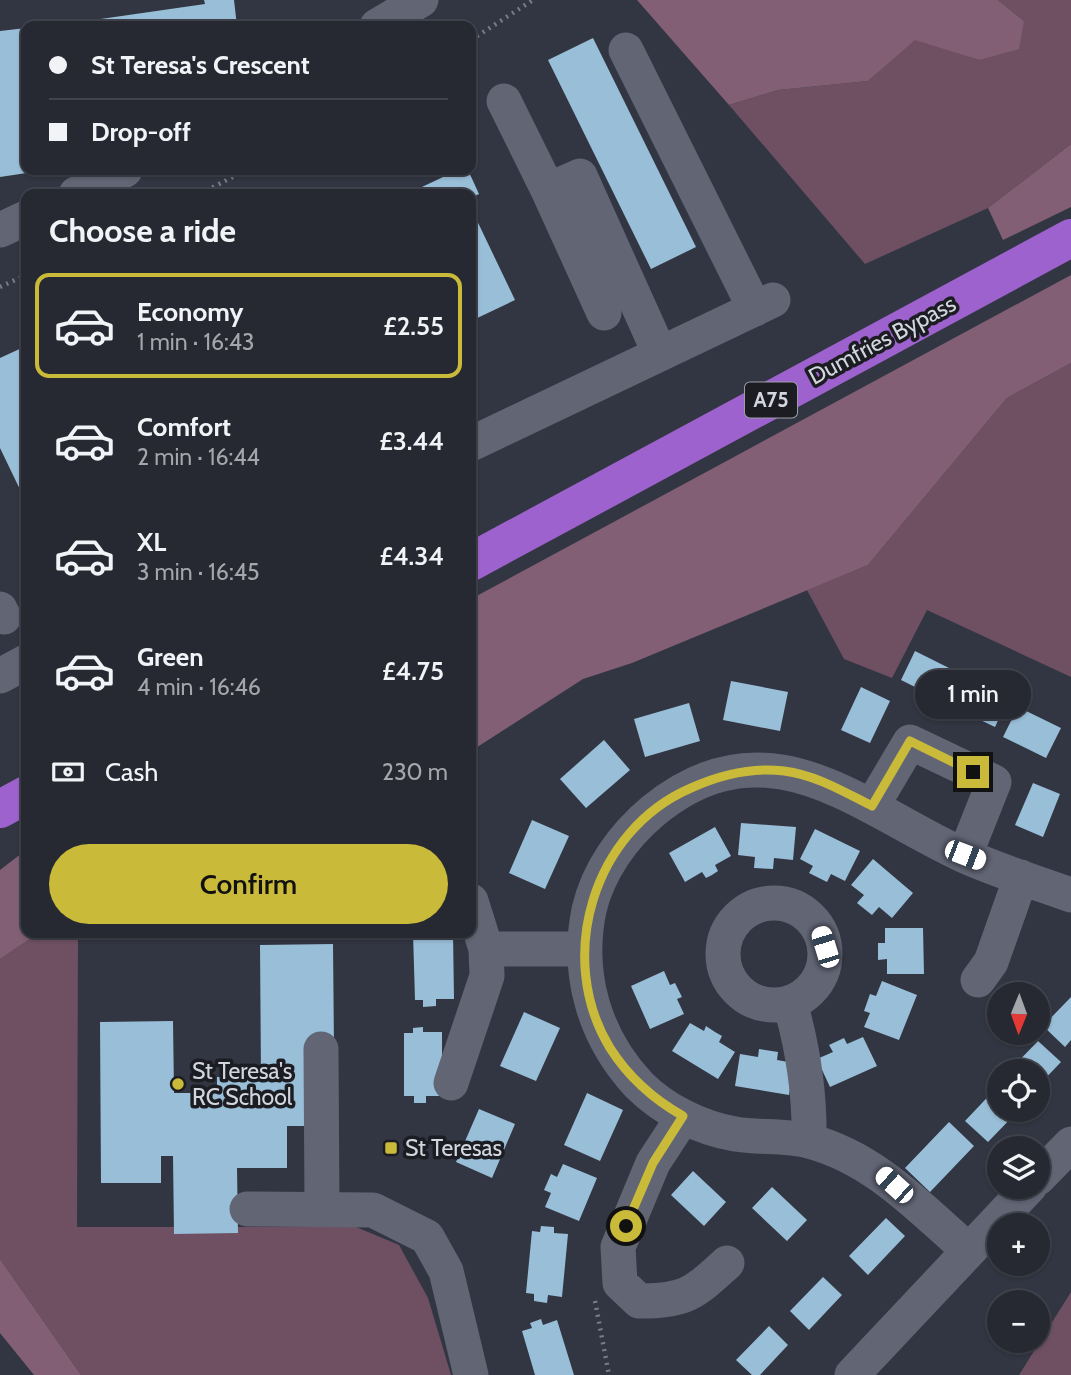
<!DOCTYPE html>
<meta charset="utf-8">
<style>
body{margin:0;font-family:Cabin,sans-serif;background:#2e303a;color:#f1f3f6;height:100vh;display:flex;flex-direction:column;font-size:26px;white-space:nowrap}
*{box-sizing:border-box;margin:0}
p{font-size:23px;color:#a4a6ac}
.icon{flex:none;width:38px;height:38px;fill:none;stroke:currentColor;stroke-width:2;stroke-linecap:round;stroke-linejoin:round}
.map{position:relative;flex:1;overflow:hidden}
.drawer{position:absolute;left:21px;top:189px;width:455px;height:749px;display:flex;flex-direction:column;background:#262832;border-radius:14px;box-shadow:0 2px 5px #0004,0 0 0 2px #42444d}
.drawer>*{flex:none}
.guide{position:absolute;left:21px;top:21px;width:455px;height:154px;border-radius:14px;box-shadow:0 2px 5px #0004,0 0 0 2px #42444d;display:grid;align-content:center;height:154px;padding:0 28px;background:#262832}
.needle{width:46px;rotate:181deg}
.controls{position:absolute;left:987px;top:982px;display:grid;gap:14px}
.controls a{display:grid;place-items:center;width:63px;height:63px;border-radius:50%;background:#262832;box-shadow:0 2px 5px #0004,0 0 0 2px #42444d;font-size:35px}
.end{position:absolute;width:32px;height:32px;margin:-16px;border:9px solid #caba3a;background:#111;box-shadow:0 0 0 4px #111}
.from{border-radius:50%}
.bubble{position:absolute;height:49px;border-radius:24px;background:#262832;box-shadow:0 2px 5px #0004,0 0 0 2px #42444d;font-size:23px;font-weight:600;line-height:49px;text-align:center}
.car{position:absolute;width:21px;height:42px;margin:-21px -10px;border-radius:9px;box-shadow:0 0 5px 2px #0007;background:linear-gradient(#fff 24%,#345 0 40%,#fff 0 76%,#345 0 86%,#fff 0)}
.guide b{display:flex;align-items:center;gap:24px;height:66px;font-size:26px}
.guide b+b{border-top:2px solid #42444d}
.guide i{width:18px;height:18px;background:#f1f3f6}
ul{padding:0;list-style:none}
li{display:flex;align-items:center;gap:21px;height:105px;margin:0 14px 10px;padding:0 14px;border:4px solid transparent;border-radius:14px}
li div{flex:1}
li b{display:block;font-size:26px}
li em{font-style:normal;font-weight:600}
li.active{border-color:#caba3a}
li>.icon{width:63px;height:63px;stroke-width:1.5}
h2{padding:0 28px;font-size:32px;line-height:84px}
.pay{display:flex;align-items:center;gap:18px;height:77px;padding:0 28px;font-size:26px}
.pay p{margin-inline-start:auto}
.cta{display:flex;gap:14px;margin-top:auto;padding:14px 28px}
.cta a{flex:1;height:80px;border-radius:42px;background:#caba3a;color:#111;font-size:28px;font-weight:600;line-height:80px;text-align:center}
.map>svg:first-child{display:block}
</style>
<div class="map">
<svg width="1071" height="1375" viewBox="0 0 1071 1375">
<rect width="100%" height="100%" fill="#323642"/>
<path fill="#6e5062" d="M998,0H1071V144L988,208L865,264L729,105L778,90L868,81L915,39L979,60L1024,21Z
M1071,363V677L927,610L892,678L844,659L807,590L868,565L1007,398Z
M39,933H78L77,1227H356L399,1245L428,1298L451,1375H81L0,1259V959Z
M1071,1292V1375H1019Z"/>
<path fill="#825f75" d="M637,0H998L1024,21L1019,49L979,60L915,40L868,81L778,90L729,105Z
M1071,144V207L1003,240L988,208Z
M1071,275V363L1007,398L868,565L632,663L583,679L471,751V599Z
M26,850V933H39L0,959V870Z
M0,1259L81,1375H34L0,1333Z"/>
<path fill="#99bed8" d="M204,0H234L237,26H52L205,4Z
M26,28V170L40,171L0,177V31Z
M593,38L696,247L651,269L548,60Z
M458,170H468L479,194L471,198V194H407Z
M471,208L515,300L471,321Z
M26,346V502L0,448V358Z
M915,651L955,671L941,700L901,680Z
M966,679L1008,699L995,727L953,707Z
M731,681L788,692L780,731L723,720Z
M861,687L890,701L870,743L841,730Z
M689,703L700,741L645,757L634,719Z
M1018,707L1061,728L1046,758L1003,737Z
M604,740L630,770L586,808L560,779Z
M1033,783L1060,794L1043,837L1015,825Z
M532,820L569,836L545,889L509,873Z
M741,823L796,827L793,860L774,858L773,869L754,868L755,857L738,855Z
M715,827L731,856L715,865L718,871L712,875L706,878L702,872L685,882L669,853Z
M815,829L860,851L845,881L831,874L827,882L809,873L813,866L800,859Z
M873,859L913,893L892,918L879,907L872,915L857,903L864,895L851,885Z
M885,928H923L924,974H887V959L878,960V943H885Z
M413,933H453L454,999H436V1006L423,1007V1000H415Z
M333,944L334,1049L309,1126H287V1168H237L238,1233L174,1234L173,1156H161V1183H101L100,1022L173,1021L174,1093H217V1077H261L260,945Z
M664,971L670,985L675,983L682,997L677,999L684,1014L650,1029L631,986Z
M882,981L917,995L899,1040L864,1027L870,1013L864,1011L870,994L876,996Z
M1071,997V1040L1065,1047L1043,1026Z
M524,1012L560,1028L536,1081L500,1066Z
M690,1023L704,1031L706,1026L715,1032L722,1036L719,1042L735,1052L718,1079L672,1051Z
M423,1027V1032H442V1096H426V1103H414V1096H404V1033H413V1028Z
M863,1037L877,1066L830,1087L817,1059L833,1052L829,1045L844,1038L847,1044Z
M1038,1041L1061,1062L1038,1086V1071H1009Z
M759,1049L778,1052L777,1060L794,1063L789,1095L735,1086L740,1054L758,1057Z
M999,1085V1110H1019L988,1142L965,1121Z
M587,1093L623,1110L600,1161L564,1145Z
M479,1109L515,1124L492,1178L456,1162Z
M949,1122L974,1146L930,1192L905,1168Z
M563,1164L597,1178L579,1221L545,1207L551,1193L544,1190L551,1174L557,1177Z
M693,1171L726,1202L704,1226L671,1195Z
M772,1187L807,1220L787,1241L752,1208Z
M886,1218L905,1236L868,1275L849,1256Z
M541,1226L554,1227V1233L568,1234L562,1297L548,1295L547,1303L534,1301V1294L526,1293L532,1231L540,1232Z
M823,1277L842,1295L809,1330L790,1311Z
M541,1319L543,1325L557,1320L574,1375H535L522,1331L532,1328L530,1323Z
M769,1326L788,1345L760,1375H752L736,1360Z"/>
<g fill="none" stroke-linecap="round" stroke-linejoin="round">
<path stroke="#787c86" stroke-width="4.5" stroke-dasharray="2 5" stroke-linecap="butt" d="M471,40L533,0
M200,194L246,170
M0,287L26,275
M595,1301L609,1375"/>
<path stroke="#616574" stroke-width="35" d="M377,26L421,0
M626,50L755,309
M504,101L548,190
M76,194L125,170
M0,230L26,218
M604,313L548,190L580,176L660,354
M471,444L773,300
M0,609L4,617
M0,676L26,662
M872,806L910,742L994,782L965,855
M723 954a51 51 0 1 1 102 0a51 51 0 1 1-102 0Z
M486,949H584
M978,980L991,962L1021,877
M790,1003C803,1048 810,1093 809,1141
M321,1049L322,1209
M451,1083L487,976L486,949L471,901
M683,1117L653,1163L618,1247L620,1283L639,1301C685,1302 694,1293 727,1263
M1038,1178L1071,1144
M247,1209L373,1210L427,1237L446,1271L471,1375
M968,1250C919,1207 874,1158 809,1141C785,1135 759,1138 735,1134C700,1128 664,1110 639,1085C594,1037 576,974 589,910C598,871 623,836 653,811C767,717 859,807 963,855C998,871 1035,882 1071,895
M852,1375L1030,1186"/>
<path stroke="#9e62ce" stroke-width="38" d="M471,562L1071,238
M0,809L26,795"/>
</g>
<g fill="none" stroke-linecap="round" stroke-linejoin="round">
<path stroke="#caba3a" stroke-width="9" d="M626,1226L653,1163L683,1116C653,1099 629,1078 610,1048C555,958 593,830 691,788C720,775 752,767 784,771C816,775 844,792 872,806L910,741L973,772"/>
</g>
<g fill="#caba3a" stroke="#1c1d23" stroke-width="2.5">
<circle cx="178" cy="1084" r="7"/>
<rect x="384" y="1141" width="14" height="14" rx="3.5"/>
</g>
<g text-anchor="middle" stroke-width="7" stroke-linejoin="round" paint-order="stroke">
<rect fill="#1c1d23" stroke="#9c9ea6" stroke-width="2" x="745" y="382.5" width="52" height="35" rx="5"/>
<g font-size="21" font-weight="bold" fill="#d3d6de">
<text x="771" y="407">A75</text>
</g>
<g font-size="23" fill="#d3d6de" stroke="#1c1d23">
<text transform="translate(882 340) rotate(-28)" y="8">Dumfries Bypass</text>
</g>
<g font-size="23" fill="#d3d6de" stroke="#1c1d23" text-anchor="start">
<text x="192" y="1079">St Teresa's<tspan x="192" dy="26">RC School</tspan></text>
<text x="405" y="1156">St Teresas</text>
</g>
</g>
</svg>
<div class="controls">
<a><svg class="needle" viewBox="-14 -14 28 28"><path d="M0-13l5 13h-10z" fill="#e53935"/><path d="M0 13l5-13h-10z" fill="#a4a6ac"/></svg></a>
<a><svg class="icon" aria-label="locate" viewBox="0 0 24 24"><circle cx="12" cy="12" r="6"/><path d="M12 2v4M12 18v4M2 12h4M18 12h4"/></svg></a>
<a><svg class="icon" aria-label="layers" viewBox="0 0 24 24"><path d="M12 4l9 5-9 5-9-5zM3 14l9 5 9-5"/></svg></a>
<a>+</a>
<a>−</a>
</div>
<i class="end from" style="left:626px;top:1226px"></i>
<i class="end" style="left:973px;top:772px"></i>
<div class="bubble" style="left:915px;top:670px;width:116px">1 min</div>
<i class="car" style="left:965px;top:855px;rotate:111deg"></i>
<i class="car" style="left:825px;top:947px;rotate:343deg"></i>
<i class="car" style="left:894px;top:1185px;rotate:312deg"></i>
<div class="guide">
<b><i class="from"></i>St Teresa's Crescent</b>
<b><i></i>Drop-off</b>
</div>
<section class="drawer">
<h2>Choose a ride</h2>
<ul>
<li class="active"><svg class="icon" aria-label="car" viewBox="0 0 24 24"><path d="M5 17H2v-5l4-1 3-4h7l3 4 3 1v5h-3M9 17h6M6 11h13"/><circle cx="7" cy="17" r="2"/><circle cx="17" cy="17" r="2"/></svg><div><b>Economy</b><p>1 min · 16:43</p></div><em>£2.55</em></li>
<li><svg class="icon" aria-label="car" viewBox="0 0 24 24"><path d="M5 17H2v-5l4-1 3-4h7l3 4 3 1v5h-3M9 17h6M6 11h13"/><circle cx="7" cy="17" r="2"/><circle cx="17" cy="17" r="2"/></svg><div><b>Comfort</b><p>2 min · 16:44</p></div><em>£3.44</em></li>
<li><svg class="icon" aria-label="car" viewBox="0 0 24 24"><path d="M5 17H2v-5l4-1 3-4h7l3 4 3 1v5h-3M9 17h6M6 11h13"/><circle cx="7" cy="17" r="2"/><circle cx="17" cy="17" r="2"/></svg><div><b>XL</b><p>3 min · 16:45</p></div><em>£4.34</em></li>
<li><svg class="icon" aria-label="car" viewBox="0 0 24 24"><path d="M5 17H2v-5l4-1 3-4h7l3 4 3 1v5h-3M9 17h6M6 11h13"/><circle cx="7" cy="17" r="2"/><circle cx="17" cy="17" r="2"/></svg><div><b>Green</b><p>4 min · 16:46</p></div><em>£4.75</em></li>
</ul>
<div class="pay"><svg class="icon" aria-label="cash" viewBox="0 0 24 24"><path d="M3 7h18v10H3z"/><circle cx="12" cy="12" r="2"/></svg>Cash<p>230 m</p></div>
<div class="cta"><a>Confirm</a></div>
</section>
</div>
